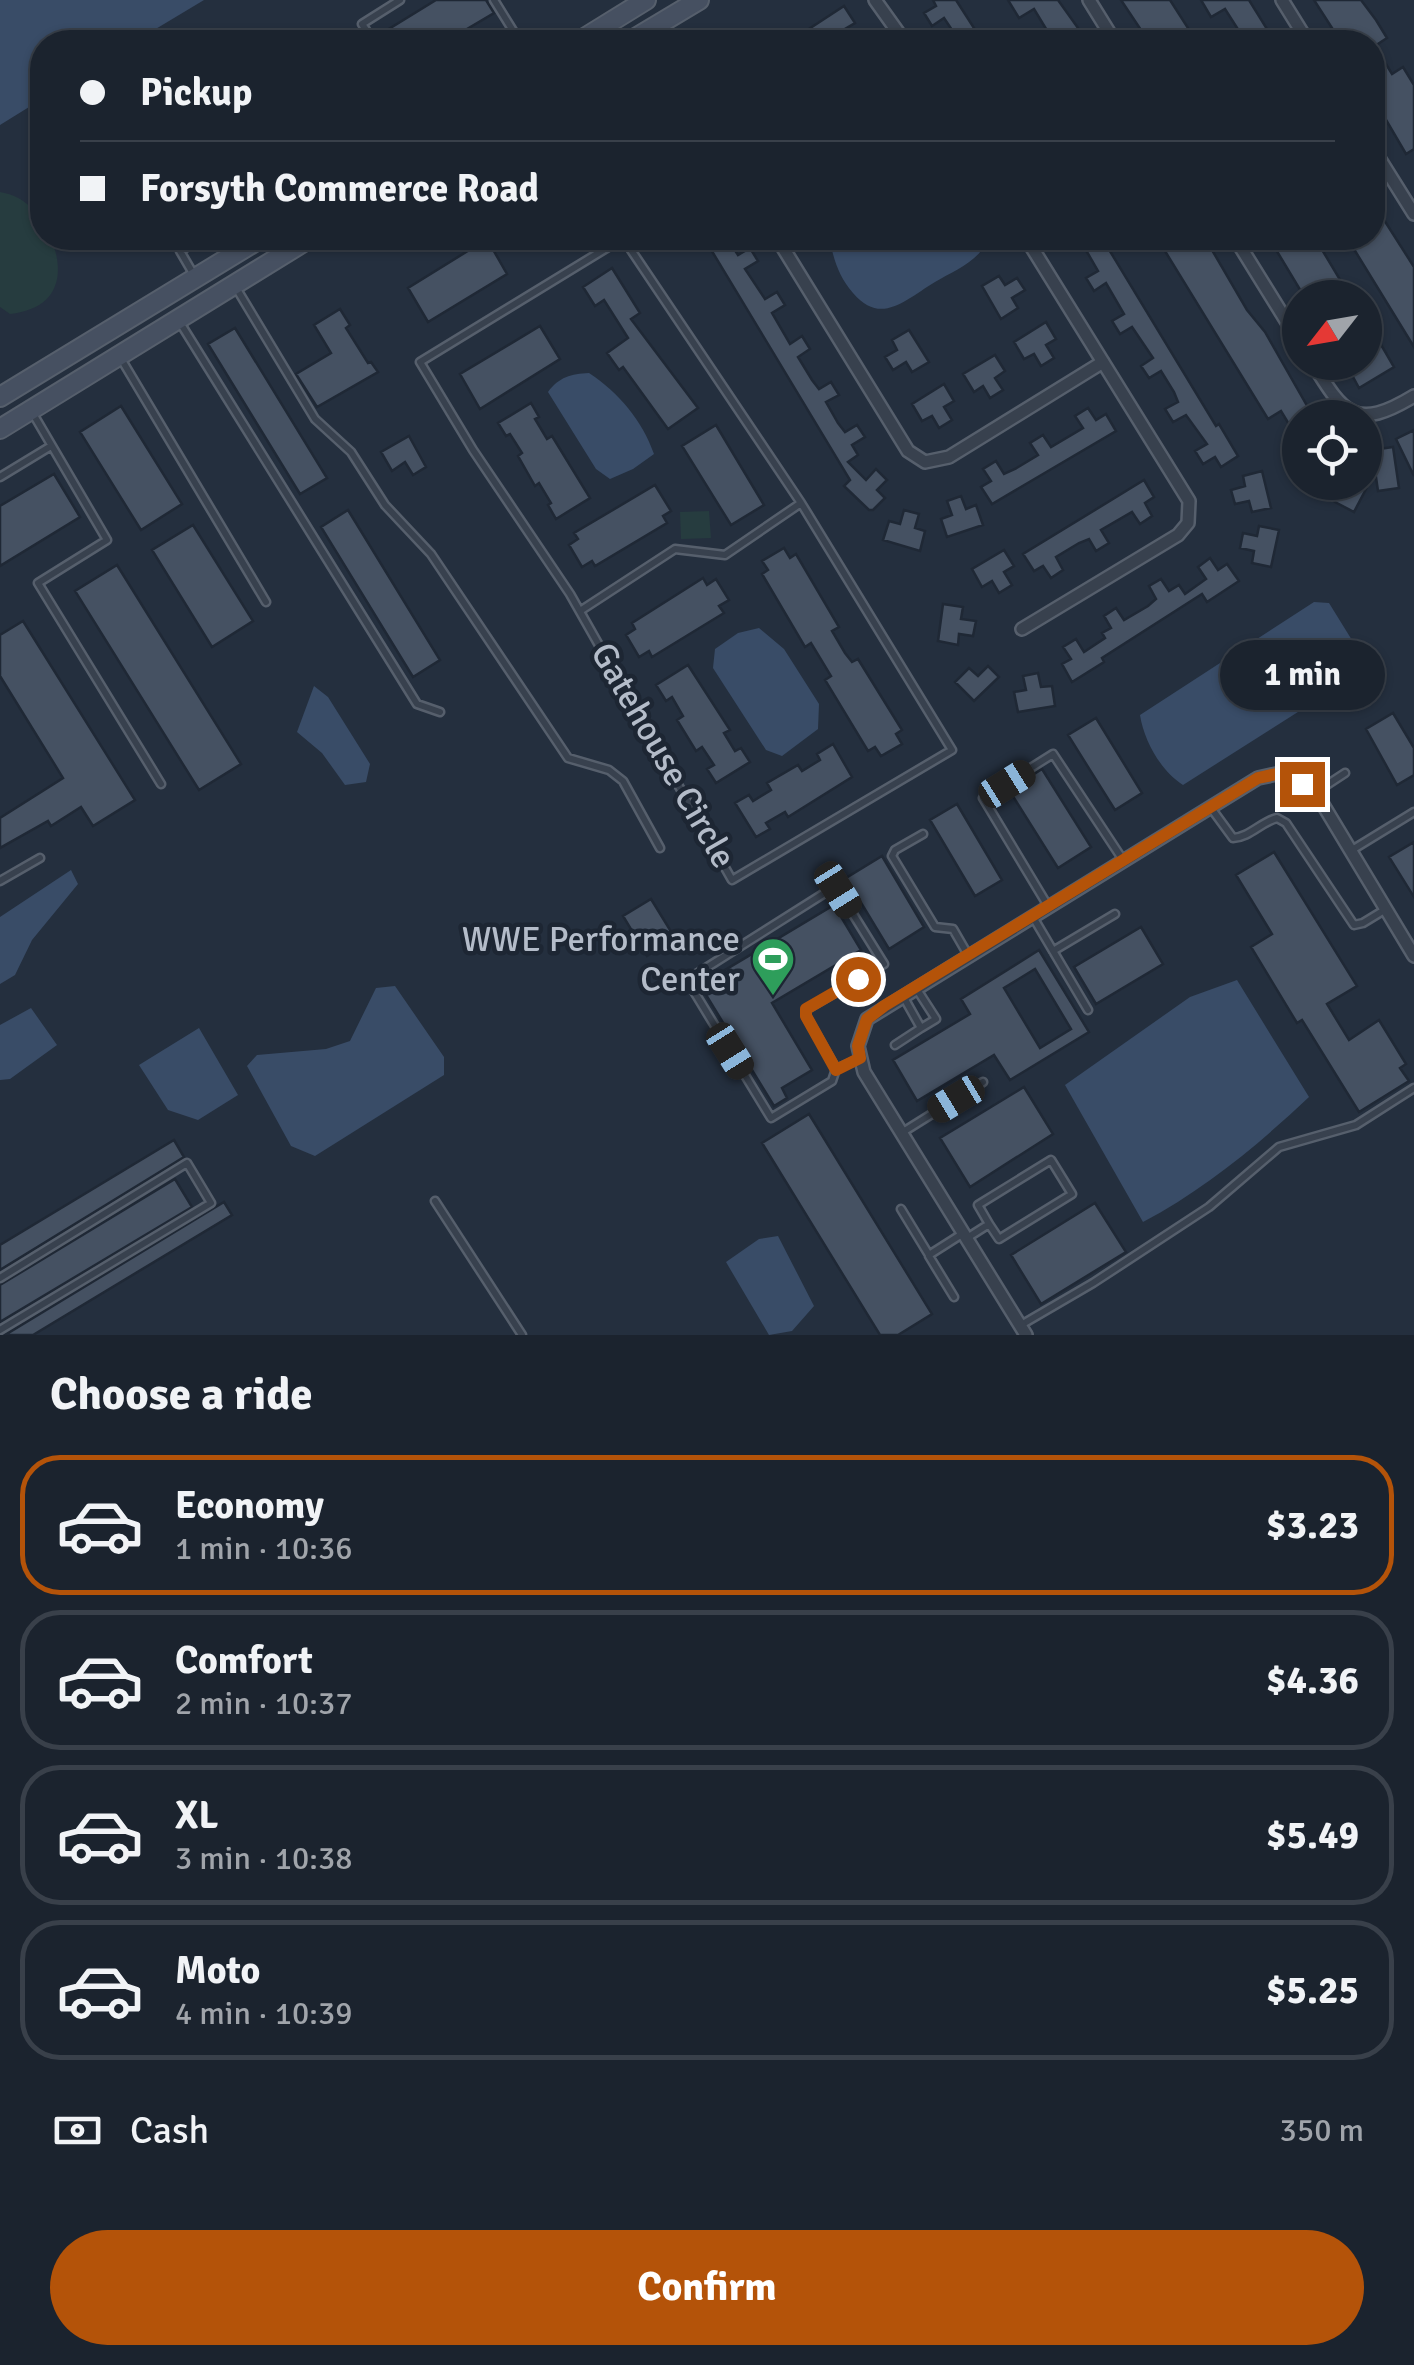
<!DOCTYPE html>
<meta charset="utf-8">
<style>
body{margin:0;font-family:Signika,sans-serif;background:#242b36;color:#f1f3f6;height:100vh;display:flex;flex-direction:column;font-size:38px;white-space:nowrap}
*{box-sizing:border-box;margin:0}
p{font-size:32px;color:#a0a4aa}
.icon{flex:none;width:55px;height:55px;fill:none;stroke:currentColor;stroke-width:2;stroke-linecap:round;stroke-linejoin:round}
.map{position:relative;height:1335px;overflow:hidden}
.panel{display:flex;flex-direction:column;background:#1b232e;flex:1}
.panel>*{flex:none}
.banner{position:absolute;left:30px;top:30px;width:1355px;height:220px;border-radius:40px;box-shadow:0 2px 8px #0004,0 0 0 2px #39404a;display:grid;align-content:center;height:220px;padding:0 50px;background:#1b232e}
.needle{width:65px;rotate:239deg}
.controls{position:absolute;left:1282px;top:280px;display:grid;gap:20px}
.controls a{display:grid;place-items:center;width:100px;height:100px;border-radius:50%;background:#1b232e;box-shadow:0 2px 8px #0004,0 0 0 2px #39404a;font-size:50px}
.end{position:absolute;width:45px;height:45px;margin:-22px;border:12px solid #b45309;background:#fff;box-shadow:0 0 0 5px #fff}
.from{border-radius:50%}
.bubble{position:absolute;height:70px;border-radius:35px;background:#1b232e;box-shadow:0 2px 8px #0004,0 0 0 2px #39404a;font-size:32px;font-weight:700;line-height:70px;text-align:center}
.car{position:absolute;width:30px;height:60px;margin:-30px -15px;border-radius:12px;box-shadow:0 0 8px 2px #0007;background:linear-gradient(#222 24%,#8ab4d8 0 40%,#222 0 76%,#8ab4d8 0 86%,#222 0)}
.banner b{display:flex;align-items:center;gap:35px;height:95px;font-size:38px}
.banner b+b{border-top:2px solid #39404a}
.banner i{width:25px;height:25px;background:#f1f3f6}
ul{padding:0;list-style:none}
li{display:flex;align-items:center;gap:30px;height:140px;margin:0 20px 15px;padding:0 30px;border:5px solid #39404a;border-radius:40px}
li div{flex:1}
li b{display:block;font-size:38px}
li em{font-style:normal;font-weight:700}
li.active{border-color:#b45309}
li>.icon{width:90px;height:90px;stroke-width:1.5}
h2{padding:0 50px;font-size:45px;line-height:120px}
.pay{display:flex;align-items:center;gap:25px;height:110px;padding:0 50px;font-size:38px}
.pay p{margin-inline-start:auto}
.cta{display:flex;gap:20px;margin-top:auto;padding:20px 50px}
.cta a{flex:1;height:115px;border-radius:60px;background:#b45309;color:#fff;font-size:40px;font-weight:700;line-height:115px;text-align:center}
.map>svg:first-child{display:block}
</style>
<div class="map">
<svg width="1414" height="1335" viewBox="0 0 1414 1335">
<rect width="100%" height="100%" fill="#242f3e"/>
<path fill="#263c3f" d="M0,192C24,196 42,212 42,238H51C67,278 56,309 10,314L0,307Z
M709,511L711,538L681,539L680,512Z"/>
<path fill="#394c67" d="M0,0H204L134,42H42V99L0,125Z
M837,238H983L985,245C976,262 952,272 935,282C905,300 881,326 853,293C842,280 836,267 832,250Z
M589,373C619,393 642,420 654,454L633,469L610,479L596,469L548,392C559,377 571,374 589,373Z
M1314,602L1329,603L1355,645L1361,665L1342,684L1183,785C1161,771 1144,741 1140,715Z
M759,628L784,649L819,704L818,729L782,756L766,750L713,668L715,649L738,633Z
M314,686L328,697L370,764L366,782L345,785L322,753L297,732Z
M71,870L78,884L32,940L15,975L0,984V917Z
M1237,980L1309,1097C1258,1145 1205,1189 1143,1222L1065,1085L1190,997Z
M395,986L444,1057V1075L315,1156L291,1146L247,1066L257,1055L326,1049L350,1041L376,988Z
M31,1008L57,1045L10,1079L0,1080V1025Z
M199,1028L238,1095L198,1120L168,1110L139,1065Z
M778,1236L814,1306L792,1331L769,1335L726,1262L759,1239Z"/>
<path fill="#455162" stroke="#1f2835" stroke-width="2.5" fill-rule="evenodd" d="M436,0H486L494,13L445,42H390L384,32Z
M933,0H956L983,42H960L944,18L932,26L924,13L936,6Z
M1008,0H1058L1088,42H1054L1034,9L1019,18Z
M1121,0H1170L1188,28L1165,42H1149Z
M1201,0H1249L1275,42H1246L1225,9L1211,17Z
M1314,0H1361L1376,20L1387,38L1375,46L1392,74L1403,67L1414,85V149L1406,154L1372,96V42H1341Z
M844,6L855,23L845,29L853,42H835L832,38L825,42H789Z
M1372,201L1414,267V347L1349,241L1355,238H1372Z
M704,238H727L738,255L750,248L758,261L745,269L765,299L777,292L785,305L772,313L790,344L802,336L810,349L798,357L812,380L819,389L831,382L839,395L826,402L838,423L845,432L857,425L865,437L852,445L858,455L848,462L866,480L876,469L887,480L877,490L885,498L873,510H869L844,486L850,480Z
M1079,238H1102L1216,426L1219,424L1238,456L1221,467L1215,457L1203,464L1195,451L1207,444L1186,415L1173,422L1165,409L1178,402L1174,392L1161,371L1149,378L1141,366L1153,358L1132,327L1120,334L1112,321L1124,314L1106,283L1094,291L1086,278L1098,271Z
M1157,238H1205L1247,310L1265,332L1314,418H1300V473L1284,447L1298,439L1281,411L1268,419Z
M1269,238H1315L1351,298H1305Z
M487,239L507,274L428,322L408,288Z
M612,268L640,313L631,319L698,408L668,429L623,367L619,370L607,353L628,338L604,300L595,306L583,287Z
M999,276L1005,285L1017,278L1025,290L1012,298L1018,308L1001,319L982,286Z
M340,309L350,325L346,328L368,363L371,362L378,372L317,407L296,374L331,353L314,325Z
M1365,317L1394,367L1359,388L1345,362H1365Z
M1046,322L1056,339L1046,345L1054,358L1041,366L1034,354L1024,359L1014,342Z
M540,326L560,359L480,409L460,374Z
M235,328L327,478L300,494L208,344Z
M909,330L929,362L912,372L906,362L893,370L885,357L897,350L892,340Z
M995,355L1005,371L995,378L1003,390L990,398L983,386L974,392L963,374Z
M944,384L954,401L944,407L952,420L939,428L932,416L922,421L912,404Z
M531,403L539,417L535,419L547,439L552,436L590,498L556,519L548,505L551,503L539,483L535,486L518,456L522,453L510,434L506,436L498,423Z
M121,406L182,504L141,530L80,432Z
M1088,408L1096,420L1106,414L1116,431L992,504L981,487L991,481L983,469L996,461L1004,474L1015,469L1038,455L1030,443L1043,435L1051,447L1083,428L1075,416Z
M716,425L764,505L731,525L682,446Z
M1414,430V476L1396,439Z
M409,436L426,467L413,475L405,462L392,471L381,452Z
M1393,447L1399,488L1378,491L1372,450Z
M1262,471L1271,508L1252,512L1249,501L1235,504L1231,490L1245,486L1243,476Z
M54,474L80,517L0,566V506Z
M1144,480L1154,497L1145,503L1152,516L1140,524L1132,512L1101,530L1109,543L1096,551L1089,539L1079,543L1056,557L1063,570L1051,578L1043,566L1034,571L1023,554Z
M1345,482L1366,489L1354,512L1335,502Z
M655,485L671,511L663,516L667,523L595,566L592,561L582,567L569,545L578,539L574,533Z
M961,496L966,509L976,505L983,525L947,537L941,519L952,515L947,501Z
M348,510L440,660L413,677L321,527Z
M904,510L919,514L915,528L925,531L920,551L883,540L889,521L900,524Z
M193,525L253,621L212,647L152,550Z
M1259,526L1279,530L1271,567L1252,563L1254,551L1240,548L1243,533L1257,536Z
M784,548L790,558L796,554L839,627L832,631L845,653L852,662L858,659L902,730L896,734L902,744L881,756L875,747L868,751L825,680L831,676L811,643L805,647L762,574L768,570L762,561Z
M1004,550L1014,566L1004,572L1012,585L999,593L992,581L982,587L972,569Z
M1210,558L1218,570L1227,564L1239,581L1207,602L1202,594L1102,658L1104,662L1072,682L1062,664L1071,659L1063,647L1076,639L1084,652L1105,638L1102,633L1111,628L1104,616L1116,608L1124,620L1148,606L1156,599L1149,586L1161,579L1169,591L1179,585L1185,594L1206,579L1198,567Z
M117,565L241,764L199,790L75,591Z
M703,578L707,585L716,579L729,600L719,606L724,613L652,657L649,651L639,657L626,635L635,629L632,623Z
M943,604L963,607L961,619L976,621L973,636L959,634L958,645L938,641Z
M23,621L135,800L93,826L81,807L51,826L48,821L0,848V818L63,778L0,676V635Z
M688,665L730,730L724,733L735,751L741,748L750,762L716,783L707,769L714,765L702,747L696,751L677,720L683,716L672,697L666,701L656,685Z
M988,666L999,677L974,701L955,682L969,668L978,676Z
M1038,673L1041,687L1052,686L1055,706L1018,712L1014,692L1026,690L1023,676Z
M1393,713L1414,748V775L1397,785L1366,729Z
M1096,718L1142,793L1115,810L1068,735Z
M833,744L852,777L788,817L785,812L766,823L770,829L756,837L735,803L749,795L753,801L771,790L767,783L798,765L802,771L820,760L817,754Z
M1042,769L1091,847L1058,868L1009,790Z
M957,804L1002,880L975,896L930,820Z
M1414,842V897L1389,857Z
M1274,852L1357,986L1327,1004L1349,1040L1379,1020L1406,1064L1400,1068L1409,1081L1359,1112L1302,1020L1297,1023L1251,947L1272,934L1236,875Z
M882,856L924,927L889,949L846,878Z
M651,899L675,938L647,956L623,916Z
M834,905L861,950L772,1003L812,1070L782,1088L787,1098L774,1106L700,985Z
M1141,927L1163,964L1096,1004L1074,967Z
M1039,950L1089,1032L1010,1080L994,1055L917,1101L893,1060L970,1014L961,999ZM1035,969L1071,1029L1040,1048L1004,988Z
M1024,1087L1053,1134L970,1187L940,1138Z
M809,1114L932,1314L898,1335H880L762,1143Z
M174,1140L184,1157L0,1270V1245Z
M175,1179L192,1207L0,1322V1285Z
M224,1202L232,1215L33,1335H5Z
M1095,1203L1126,1252L1041,1304L1011,1255Z"/>
<g fill="none" stroke-linecap="round" stroke-linejoin="round">
<g stroke="#565f6c" stroke-width="11">
<path id="service" d="M494,0L520,42
M374,42L362,24L400,0
M497,42L514,32
M623,238L801,503L952,750L732,880L570,594L473,450L420,362Z
M194,275L180,251L202,238
M235,286L315,419L351,452L385,505L431,554L568,758L609,770L623,781L660,848
M179,321L417,704L440,712
M120,357L266,602
M32,412L107,540L38,583L161,784
M0,477L51,446
M580,611L675,549L725,555L801,503
M1313,794L1345,773
M1211,808L1233,838C1250,837 1261,822 1277,818L1286,823L1354,925L1363,923L1386,909
M923,834L895,850L892,856L935,927L953,929L968,955
M1352,850L1414,812
M0,881L40,858
M1048,906L983,798L1053,754L1123,860
M1033,917L1088,1010
M1053,951L1115,914
M916,988L936,1019L921,1028
M895,1045L921,1028L903,996
M836,1069L832,1081L771,1118L687,980L831,889L838,890L884,964L807,1009L806,1016L836,1069L859,1059
M903,1132L983,1082
M435,1201L522,1335
M901,1209L929,1255L962,1234
M967,1238L989,1224L999,1239L1072,1194L1051,1160L978,1205L989,1224
M929,1256L954,1297
M0,1278L187,1163L211,1203L0,1330
M1021,1325L1093,1283L1209,1207L1279,1147L1356,1125L1414,1088"/>
</g>
<g stroke="#565f6c" stroke-width="16">
<path id="minor" d="M875,0L905,42
M1089,0L1115,42
M1282,0L1308,42
M1372,147L1414,214
M777,238L908,451L925,462L949,457L1103,362
M1235,238L1300,343
M1312,362C1344,415 1356,431 1414,396
M1022,629L1178,535L1188,523L1189,501L1026,238
M1026,1335L864,1072L858,1046L867,1019L1258,778L1286,772L1322,803L1414,956"/>
</g>
<g stroke="#565f6c" stroke-width="22">
<path id="secondary" d="M578,42L646,0
M629,42L699,0
M0,397L261,238
M0,429L310,238"/>
</g>
<use href="#service" stroke="#38414e" stroke-width="6"/>
<use href="#minor" stroke="#38414e" stroke-width="11"/>
<use href="#secondary" stroke="#465061" stroke-width="18"/>
</g>
<g fill="none" stroke-linecap="round" stroke-linejoin="round">
<path stroke="#b45309" stroke-width="12" d="M858,979L806,1009V1016L836,1070L860,1058L858,1046L867,1019L884,1006L1258,778L1286,772L1302,784"/>
</g>
<defs>
<g id="stadium-pin" transform="scale(2.25)"><path d="M0 17L-7.5 6A9.5 9.5 0 1 1 7.5 6Z" fill="#2e9e5b" stroke="#1d2633"/><path d="M0-5a6.5 5 0 1 0 0 10a6.5 5 0 1 0 0-10ZM-3.5-1.8h7v3.6h-7Z" fill="#fff"/></g>
</defs>
<g fill-rule="evenodd">
<use href="#stadium-pin" x="773" y="959"/>
</g>
<g text-anchor="middle" stroke-width="9" stroke-linejoin="round" paint-order="stroke">
<g font-size="35" fill="#b4bcc9" stroke="#1d2633">
<text transform="translate(664 755) rotate(60)" y="12">Gatehouse Circle</text>
</g>
<g font-size="35" fill="#b4bcc9" stroke="#1d2633" text-anchor="end">
<text x="740" y="951">WWE Performance<tspan x="740" dy="40">Center</tspan></text>
</g>
</g>
</svg>
<div class="controls">
<a><svg class="needle" viewBox="-14 -14 28 28"><path d="M0-13l5 13h-10z" fill="#e53935"/><path d="M0 13l5-13h-10z" fill="#a0a4aa"/></svg></a>
<a><svg class="icon" aria-label="locate" viewBox="0 0 24 24"><circle cx="12" cy="12" r="6"/><path d="M12 2v4M12 18v4M2 12h4M18 12h4"/></svg></a>
</div>
<i class="end from" style="left:858px;top:979px"></i>
<i class="end" style="left:1302px;top:784px"></i>
<div class="bubble" style="left:1220px;top:640px;width:165px">1 min</div>
<i class="car" style="left:1007px;top:784px;rotate:58deg"></i>
<i class="car" style="left:838px;top:890px;rotate:148deg"></i>
<i class="car" style="left:730px;top:1051px;rotate:148deg"></i>
<i class="car" style="left:956px;top:1099px;rotate:239deg"></i>
<div class="banner">
<b><i class="from"></i>Pickup</b>
<b><i></i>Forsyth Commerce Road</b>
</div>
</div>
<section class="panel">
<h2>Choose a ride</h2>
<ul>
<li class="active"><svg class="icon" aria-label="car" viewBox="0 0 24 24"><path d="M5 17H2v-5l4-1 3-4h7l3 4 3 1v5h-3M9 17h6M6 11h13"/><circle cx="7" cy="17" r="2"/><circle cx="17" cy="17" r="2"/></svg><div><b>Economy</b><p>1 min · 10:36</p></div><em>$3.23</em></li>
<li><svg class="icon" aria-label="car" viewBox="0 0 24 24"><path d="M5 17H2v-5l4-1 3-4h7l3 4 3 1v5h-3M9 17h6M6 11h13"/><circle cx="7" cy="17" r="2"/><circle cx="17" cy="17" r="2"/></svg><div><b>Comfort</b><p>2 min · 10:37</p></div><em>$4.36</em></li>
<li><svg class="icon" aria-label="car" viewBox="0 0 24 24"><path d="M5 17H2v-5l4-1 3-4h7l3 4 3 1v5h-3M9 17h6M6 11h13"/><circle cx="7" cy="17" r="2"/><circle cx="17" cy="17" r="2"/></svg><div><b>XL</b><p>3 min · 10:38</p></div><em>$5.49</em></li>
<li><svg class="icon" aria-label="car" viewBox="0 0 24 24"><path d="M5 17H2v-5l4-1 3-4h7l3 4 3 1v5h-3M9 17h6M6 11h13"/><circle cx="7" cy="17" r="2"/><circle cx="17" cy="17" r="2"/></svg><div><b>Moto</b><p>4 min · 10:39</p></div><em>$5.25</em></li>
</ul>
<div class="pay"><svg class="icon" aria-label="cash" viewBox="0 0 24 24"><path d="M3 7h18v10H3z"/><circle cx="12" cy="12" r="2"/></svg>Cash<p>350 m</p></div>
<div class="cta"><a>Confirm</a></div>
</section>
